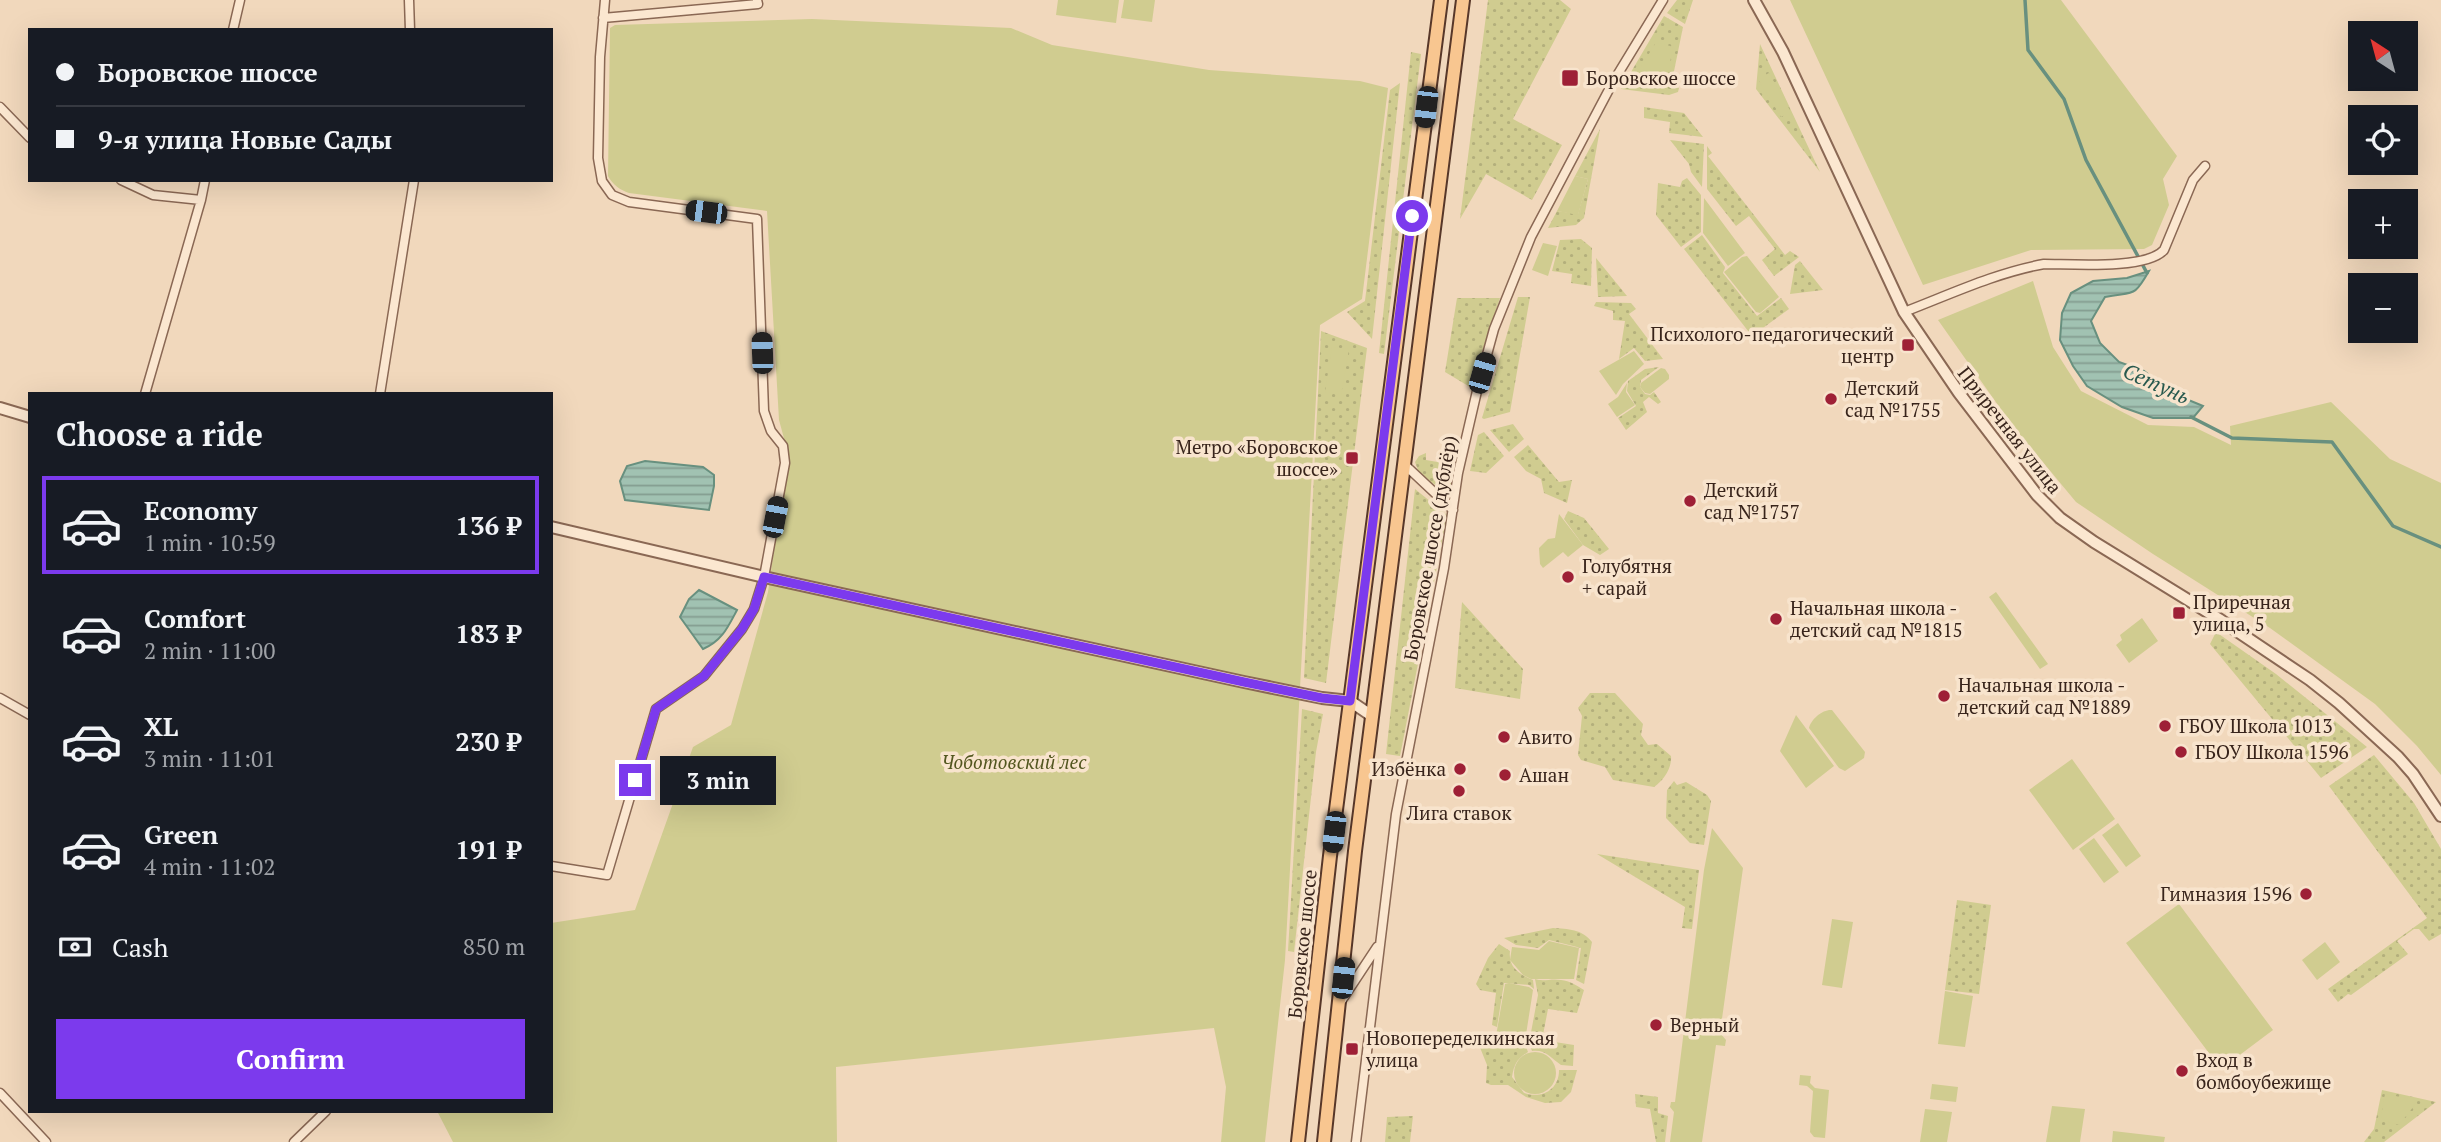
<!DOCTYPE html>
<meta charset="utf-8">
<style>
body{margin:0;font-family:"PT Serif",serif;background:#242831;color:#f1f3f6;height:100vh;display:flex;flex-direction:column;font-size:26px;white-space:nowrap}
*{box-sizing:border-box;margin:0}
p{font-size:23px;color:#9ea1a6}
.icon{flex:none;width:38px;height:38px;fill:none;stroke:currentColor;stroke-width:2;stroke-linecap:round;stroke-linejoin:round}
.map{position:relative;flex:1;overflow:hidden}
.panel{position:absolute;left:28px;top:392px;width:525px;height:721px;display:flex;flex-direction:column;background:#171b24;border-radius:0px;box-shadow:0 7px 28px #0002}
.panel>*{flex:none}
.top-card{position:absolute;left:28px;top:28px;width:525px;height:154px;border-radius:0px;box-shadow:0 7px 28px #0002;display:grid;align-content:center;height:154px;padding:0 28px;background:#171b24}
.needle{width:46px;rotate:324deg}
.tools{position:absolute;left:2348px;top:21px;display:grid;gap:14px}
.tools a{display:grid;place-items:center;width:70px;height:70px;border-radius:0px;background:#171b24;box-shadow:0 7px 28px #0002;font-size:35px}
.end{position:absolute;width:32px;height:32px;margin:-16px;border:9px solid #7c3aed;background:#fff;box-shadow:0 0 0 4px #fff}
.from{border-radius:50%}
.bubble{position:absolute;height:49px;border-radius:0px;background:#171b24;box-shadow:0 7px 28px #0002;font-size:23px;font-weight:700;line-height:49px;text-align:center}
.car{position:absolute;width:21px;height:42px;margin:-21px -10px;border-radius:9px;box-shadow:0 0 5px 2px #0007;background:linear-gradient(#222 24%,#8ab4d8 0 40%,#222 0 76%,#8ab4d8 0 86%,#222 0)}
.top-card b{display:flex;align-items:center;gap:24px;height:66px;font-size:26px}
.top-card b+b{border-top:2px solid #363941}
.top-card i{width:18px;height:18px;background:#f1f3f6}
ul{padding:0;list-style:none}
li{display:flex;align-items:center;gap:21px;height:98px;margin:0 14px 10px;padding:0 14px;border:4px solid transparent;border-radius:0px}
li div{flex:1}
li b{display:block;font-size:26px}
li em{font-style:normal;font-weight:700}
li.on{border-color:#7c3aed}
li>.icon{width:63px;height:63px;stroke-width:1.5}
h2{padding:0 28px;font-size:32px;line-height:84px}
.pay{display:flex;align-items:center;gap:18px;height:77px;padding:0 28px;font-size:26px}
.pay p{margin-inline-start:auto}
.button{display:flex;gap:14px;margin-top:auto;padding:14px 28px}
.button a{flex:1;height:80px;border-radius:0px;background:#7c3aed;color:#fff;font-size:28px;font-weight:700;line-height:80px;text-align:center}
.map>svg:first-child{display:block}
</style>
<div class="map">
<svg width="2441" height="1142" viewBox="0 0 2441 1142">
<defs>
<pattern id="grass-dots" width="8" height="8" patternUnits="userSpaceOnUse" patternTransform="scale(1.75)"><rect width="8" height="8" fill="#d0cc90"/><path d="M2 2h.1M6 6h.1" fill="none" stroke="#b3af7c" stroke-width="1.8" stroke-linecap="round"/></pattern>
<pattern id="water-rules" width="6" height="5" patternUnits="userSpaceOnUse" patternTransform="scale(1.75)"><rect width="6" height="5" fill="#a1c2b2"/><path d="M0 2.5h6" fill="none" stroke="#849d90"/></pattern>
</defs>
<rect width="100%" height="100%" fill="#f1d8bc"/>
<path fill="url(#grass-dots)" d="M1488,0H1560L1571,9L1513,119L1562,145L1532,200L1486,174L1460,219Z
M1677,0H1693L1685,24L1667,13Z
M1664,16L1683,27L1671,86L1679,88L1678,92L1669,95L1621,89Z
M1760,44L1820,172L1756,89Z
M1411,52L1421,54L1384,354L1379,353Z
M1400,83L1372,339L1347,312L1365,301L1390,90Z
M1644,107L1684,113L1703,137L1669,133L1670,122L1644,118Z
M1600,129L1584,218L1576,225L1548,228L1557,211L1578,214L1588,179L1575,176Z
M1670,140L1704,144L1702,187L1691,172L1689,164Z
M1707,146L1712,153L1708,156L1785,255L1790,251L1799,257L1774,276L1762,260L1775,249L1749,216L1736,226L1707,189Z
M1687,178L1701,195V232L1681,247L1656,215L1658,183L1680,187L1682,181Z
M1702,235L1725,267L1723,273L1757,316L1781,298L1789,309L1752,336L1684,249Z
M1581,239L1592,248L1591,286L1571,283L1572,274L1552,271L1560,240Z
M1596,258L1627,296L1598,297Z
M1800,261L1823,290L1790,294L1795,265Z
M1518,297H1530L1510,412L1484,419L1482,418Z
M1457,298H1500L1470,387L1445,372Z
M1596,302L1631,303L1636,309L1629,314L1663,359L1645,361L1634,348L1619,359L1625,321L1613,320V311L1594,306Z
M1321,331L1367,348L1326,683L1304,678Z
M1659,367L1641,380L1640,387L1645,394L1650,395L1654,392L1661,402L1658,404L1649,397L1643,402L1647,412L1626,430L1618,418L1636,406L1627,391L1628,381L1645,369Z
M1513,424L1524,439L1509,452L1490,430Z
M1484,432L1504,456L1486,473L1470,471L1478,435Z
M1528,445L1559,482L1572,480L1567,503L1544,493L1541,479L1526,471L1514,457Z
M1426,453V460L1455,465L1449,495L1419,473L1415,462L1419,456Z
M1415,489L1447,515L1400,756L1386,754Z
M1568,511L1584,518L1609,549L1600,555L1583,545L1564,519Z
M1462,602L1523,669L1520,699L1455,688Z
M2216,632L2276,674L2367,747L2321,778L2210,644Z
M1590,693H1615L1643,724L1641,735L1648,745L1657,744L1671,756C1672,768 1664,780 1654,787L1613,780L1605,767L1581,760L1578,755L1582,716L1578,708Z
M1302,709L1323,714L1316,752L1294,952L1288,951Z
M2374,755L2414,803L2441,849V934L2429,941L2419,929H2414L2397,941L2408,954L2351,995L2348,994L2338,1002L2328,989L2427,918L2329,786Z
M1674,781L1677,785L1686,782L1707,795L1711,801L1704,845L1690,843L1666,818L1667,790Z
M1597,854L1699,870L1692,929L1682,928L1685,907Z
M1957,900L1991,905L1979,994L1945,990Z
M1553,928C1568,929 1582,929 1592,942L1584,984L1576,980L1581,948L1549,940L1538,948L1516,945L1504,938Z
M1499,944L1510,951C1508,967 1519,974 1533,980L1534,989L1529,985L1504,983L1497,1027L1492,1025L1496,993L1480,990L1476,984L1488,958Z
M1535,979C1544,982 1551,978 1561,980C1570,981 1576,985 1584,990L1577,1013L1548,1009L1542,1040L1574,1045L1573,1066L1561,1065C1551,1058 1545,1049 1532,1051L1529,1043L1538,995Z
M1478,1032C1495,1034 1507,1046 1525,1044L1528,1052C1517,1059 1514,1064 1512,1077L1524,1093C1542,1099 1559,1090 1559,1070H1577L1571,1092L1561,1102L1545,1103L1526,1097L1508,1085H1491L1486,1083L1487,1065L1477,1040Z
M2382,1090L2436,1102L2384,1142H2364L2374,1129Z
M1635,1094L1658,1097V1113L1668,1116L1665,1142H1656L1650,1109L1636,1107Z
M1413,1116L1410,1142H1385L1387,1117Z"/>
<path fill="#d0cc90" d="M1058,0H1119L1116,23L1056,15Z
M1124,0H1155L1152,22L1121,18Z
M1790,0H2061L2177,156L2163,179L2169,205L2152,245L2144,249L2031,250L1923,285Z
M812,19L1011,28L1052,45L1209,70L1360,81L1388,88L1362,299L1320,325L1285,960L1265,1142H1221L1226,1087L1214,1028L836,1067L837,1142H453L437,1111H551V923L635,910L693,747L731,725L768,592L788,453L779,420L767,211L629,193C620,190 613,185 608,176L610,28L615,25Z
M1661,43L1673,47L1666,84L1648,88L1632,81L1655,44Z
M1769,73L1791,112L1781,117L1759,81V78Z
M1575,176L1588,179L1578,215L1557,211Z
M1704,198L1745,253L1728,266L1703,233Z
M1543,243L1557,246L1548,276L1532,270Z
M1747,256L1779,297L1760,313L1756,312L1724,272L1742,257Z
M2033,281L2053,347L2081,391L2148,425L2194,427L2231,445L2230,426L2331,402L2390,459L2441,483V775L2417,746L2375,704L2270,628L2153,554L2076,502L2012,425L1938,320Z
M1332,347L1349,349L1341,395L1325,392Z
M1634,351L1644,364L1623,384L1616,395L1599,371Z
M1661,368L1665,369L1669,375V379L1650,394L1645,393L1640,387L1641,383Z
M1627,383L1626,392L1635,405L1617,417L1608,404L1618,397Z
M1559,514L1583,545L1568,557L1563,552L1543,568L1540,564L1539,548L1548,539L1555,538Z
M1996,592L2048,664L2040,669L1989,597Z
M2142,618L2158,641L2129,663L2116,645L2122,640L2120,635Z
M1832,710L1865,752L1864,758L1845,771L1839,768L1809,728C1811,719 1823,709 1832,710Z
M1796,715L1834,766L1806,788L1780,751Z
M2072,759L2115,819L2073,850L2029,790Z
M2118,823L2141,856L2126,867L2102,835Z
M1712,828L1743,868L1720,1033L1726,1040L1725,1046L1716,1045L1702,1142H1670L1674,1112L1670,1107L1671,1102H1675L1704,870Z
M2094,838L2119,872L2104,883L2079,849Z
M2179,904L2273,1030L2221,1069L2126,943Z
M1832,919L1853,922L1842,988L1822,985Z
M1549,941L1579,948L1574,979H1531L1523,975L1510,960L1512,947L1539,950Z
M2325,942L2340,962L2317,980L2302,960Z
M1509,983L1529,987L1533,990L1525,1041L1521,1044L1501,1039L1496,1036L1505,984Z
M1945,991L1973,996L1965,1047L1938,1044Z
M1514 1073a21 21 0 1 1 42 0a21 21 0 1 1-42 0Z
M1800,1075L1811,1076L1810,1083L1815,1088L1829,1090L1825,1138L1814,1137L1810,1132L1813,1091L1807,1086L1799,1085Z
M1932,1084L1958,1087L1956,1102L1930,1099Z
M2385,1094L2416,1100L2414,1106L2399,1125L2385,1121L2381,1116Z
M2052,1106L2085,1109L2080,1142H2046Z
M1925,1109L1952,1112L1947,1142H1920Z
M2113,1131L2165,1137L2164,1142H2112Z"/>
<path fill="url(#water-rules)" stroke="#68907f" stroke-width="2" d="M2149,271C2133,299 2134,291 2105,297L2091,321L2100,343L2119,362L2144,371L2169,392L2203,406L2193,418H2153L2122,407L2087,386L2073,366L2060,340L2062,313L2071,293L2093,281L2127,278Z
M645,461L703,467L714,475V486L709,510L625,500L620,481L627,466Z
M699,590L737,610C728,627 722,641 703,649L680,617L689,599Z"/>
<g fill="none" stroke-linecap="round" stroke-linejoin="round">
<path stroke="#68907f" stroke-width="3.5" d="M2025,0L2028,50L2064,99L2086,160L2147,273
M2191,417L2232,438L2332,442L2393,526L2441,547"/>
<g stroke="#8a6854" stroke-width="11">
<path id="minor" d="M409,0L410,30
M603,18L758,4L757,0
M233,30L240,0
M0,107L30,138
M121,180L153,195L201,200
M1904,312C1951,294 1995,273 2044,264C2071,264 2146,270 2164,250L2193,180L2205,166
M145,394L201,200L205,180
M380,394L414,180
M1405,465L1453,510
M0,698L30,715
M551,866L607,875L656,709L704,676L742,629L754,609L764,577L785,463L783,446L771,431L764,411L757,219L629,202L612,195L602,181L598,158L600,57L605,0
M1342,1000L1377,947
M0,1093L46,1142
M294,1142L326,1111
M1356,1142L1396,814L1444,568L1458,473L1477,391L1494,329L1531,237L1613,82L1663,0"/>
</g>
<g stroke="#8a6854" stroke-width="14">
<path id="tertiary" d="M1754,0L1783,52L1904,312L1959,393L2037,495L2060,518L2094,542L2219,619L2310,680L2339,703L2398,757L2413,774L2441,816
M0,408L30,417
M551,527L764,577L1244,682L1322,698L1350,701L1372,716"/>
</g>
<g stroke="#573729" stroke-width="16">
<path id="primary" d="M1298,1142L1330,856L1441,0
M1324,1142L1355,851L1463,0"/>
</g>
<use href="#minor" stroke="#fbe7d0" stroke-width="8"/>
<use href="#tertiary" stroke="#fbe7d0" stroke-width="10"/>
<use href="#primary" stroke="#f8c690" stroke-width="12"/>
</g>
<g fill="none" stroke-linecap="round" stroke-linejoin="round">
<path stroke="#7c3aed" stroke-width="9" d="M635,780L656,709L704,676L742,629L754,609L764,577L1244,682L1322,698L1350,701L1412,216"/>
</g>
<g fill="#9e2036" stroke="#f8e4cd" stroke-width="2.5">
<rect x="1561" y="69" width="18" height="18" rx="3.5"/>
<rect x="1901" y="338" width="14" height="14" rx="3.5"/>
<circle cx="1831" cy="399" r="7"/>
<rect x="1345" y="451" width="14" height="14" rx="3.5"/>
<circle cx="1690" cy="501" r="7"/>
<circle cx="1568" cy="577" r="7"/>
<rect x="2172" y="606" width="14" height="14" rx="3.5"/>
<circle cx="1776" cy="619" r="7"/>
<circle cx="1944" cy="696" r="7"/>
<circle cx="2165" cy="726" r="7"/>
<circle cx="1504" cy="737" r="7"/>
<circle cx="2181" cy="752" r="7"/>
<circle cx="1460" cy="769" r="7"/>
<circle cx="1505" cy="775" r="7"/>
<circle cx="1459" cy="791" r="7"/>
<circle cx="2306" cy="894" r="7"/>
<circle cx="1656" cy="1025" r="7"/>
<rect x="1345" y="1042" width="14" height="14" rx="3.5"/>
<circle cx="2182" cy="1071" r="7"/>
</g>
<g text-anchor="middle" stroke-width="7" stroke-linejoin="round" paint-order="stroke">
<g font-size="19" fill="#38241b" stroke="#f8e4cd" text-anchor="start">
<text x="1586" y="85">Боровское шоссе</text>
<text x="1894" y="341" text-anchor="end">Психолого-педагогический<tspan x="1894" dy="22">центр</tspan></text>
<text x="1845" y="395">Детский<tspan x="1845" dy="22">сад №1755</tspan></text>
<text x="1338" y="454" text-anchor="end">Метро «Боровское<tspan x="1338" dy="22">шоссе»</tspan></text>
<text x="1704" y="497">Детский<tspan x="1704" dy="22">сад №1757</tspan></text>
<text x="1582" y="573">Голубятня<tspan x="1582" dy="22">+ сарай</tspan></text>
<text x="2193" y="609">Приречная<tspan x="2193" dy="22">улица, 5</tspan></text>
<text x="1790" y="615">Начальная школа -<tspan x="1790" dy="22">детский сад №1815</tspan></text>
<text x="1958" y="692">Начальная школа -<tspan x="1958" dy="22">детский сад №1889</tspan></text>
<text x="2179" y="733">ГБОУ Школа 1013</text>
<text x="1518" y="744">Авито</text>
<text x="2195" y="759">ГБОУ Школа 1596</text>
<text x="1446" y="776" text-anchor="end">Избёнка</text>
<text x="1519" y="782">Ашан</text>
<text x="1459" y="820" text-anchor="middle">Лига ставок</text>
<text x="2292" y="901" text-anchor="end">Гимназия 1596</text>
<text x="1670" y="1032">Верный</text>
<text x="1366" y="1045">Новопеределкинская<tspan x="1366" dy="22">улица</tspan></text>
<text x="2196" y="1067">Вход в<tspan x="2196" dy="22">бомбоубежище</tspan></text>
</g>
<g font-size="19" fill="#38241b" stroke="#f8e4cd">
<text transform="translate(2010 430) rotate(52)" y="7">Приречная улица</text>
<text transform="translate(1430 548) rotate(-80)" y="7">Боровское шоссе (дублёр)</text>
<text transform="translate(1302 944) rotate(-84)" y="7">Боровское шоссе</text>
</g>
<g font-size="19" font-style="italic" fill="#52561f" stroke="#f8e4cd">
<text x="1014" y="769">Чоботовский лес</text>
</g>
<g font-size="21" font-style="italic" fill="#28594e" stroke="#f8e4cd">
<text transform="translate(2156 384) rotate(24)" y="7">Сетунь</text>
</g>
</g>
</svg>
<div class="tools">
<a><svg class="needle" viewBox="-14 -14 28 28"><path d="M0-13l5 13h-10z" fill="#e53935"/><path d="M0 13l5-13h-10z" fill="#9ea1a6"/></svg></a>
<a><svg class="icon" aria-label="locate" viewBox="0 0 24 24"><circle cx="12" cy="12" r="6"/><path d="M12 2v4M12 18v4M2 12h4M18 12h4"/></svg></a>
<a>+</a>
<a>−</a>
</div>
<i class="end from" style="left:1412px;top:216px"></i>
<i class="end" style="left:635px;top:780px"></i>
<div class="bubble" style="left:660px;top:756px;width:116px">3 min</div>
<i class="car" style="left:1426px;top:107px;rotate:187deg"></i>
<i class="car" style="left:706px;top:212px;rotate:277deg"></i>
<i class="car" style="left:762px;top:353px;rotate:358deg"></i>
<i class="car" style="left:1482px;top:373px;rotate:16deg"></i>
<i class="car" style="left:775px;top:517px;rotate:11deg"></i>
<i class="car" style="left:1334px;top:832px;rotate:187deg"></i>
<i class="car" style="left:1343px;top:978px;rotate:6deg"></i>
<div class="top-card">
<b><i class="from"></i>Боровское шоссе</b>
<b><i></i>9-я улица Новые Сады</b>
</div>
<section class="panel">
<h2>Choose a ride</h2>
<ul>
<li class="on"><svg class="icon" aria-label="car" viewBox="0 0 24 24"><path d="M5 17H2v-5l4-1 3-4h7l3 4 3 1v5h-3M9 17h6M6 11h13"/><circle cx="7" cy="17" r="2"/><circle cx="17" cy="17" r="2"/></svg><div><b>Economy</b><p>1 min · 10:59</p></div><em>136 ₽</em></li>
<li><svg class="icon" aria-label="car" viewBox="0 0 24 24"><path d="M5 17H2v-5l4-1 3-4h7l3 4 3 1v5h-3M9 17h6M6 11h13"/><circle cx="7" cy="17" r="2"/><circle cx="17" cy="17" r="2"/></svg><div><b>Comfort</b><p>2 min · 11:00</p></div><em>183 ₽</em></li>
<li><svg class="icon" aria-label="car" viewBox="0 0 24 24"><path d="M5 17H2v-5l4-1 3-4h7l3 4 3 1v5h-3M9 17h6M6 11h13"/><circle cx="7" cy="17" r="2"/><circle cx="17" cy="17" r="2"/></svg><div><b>XL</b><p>3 min · 11:01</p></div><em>230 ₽</em></li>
<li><svg class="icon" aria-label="car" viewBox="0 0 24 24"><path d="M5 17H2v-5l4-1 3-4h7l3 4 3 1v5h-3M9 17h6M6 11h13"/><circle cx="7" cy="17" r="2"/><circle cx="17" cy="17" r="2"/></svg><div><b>Green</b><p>4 min · 11:02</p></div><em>191 ₽</em></li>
</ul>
<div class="pay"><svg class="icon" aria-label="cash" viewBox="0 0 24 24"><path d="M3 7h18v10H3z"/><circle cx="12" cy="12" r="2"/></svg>Cash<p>850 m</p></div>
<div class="button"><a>Confirm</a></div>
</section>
</div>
